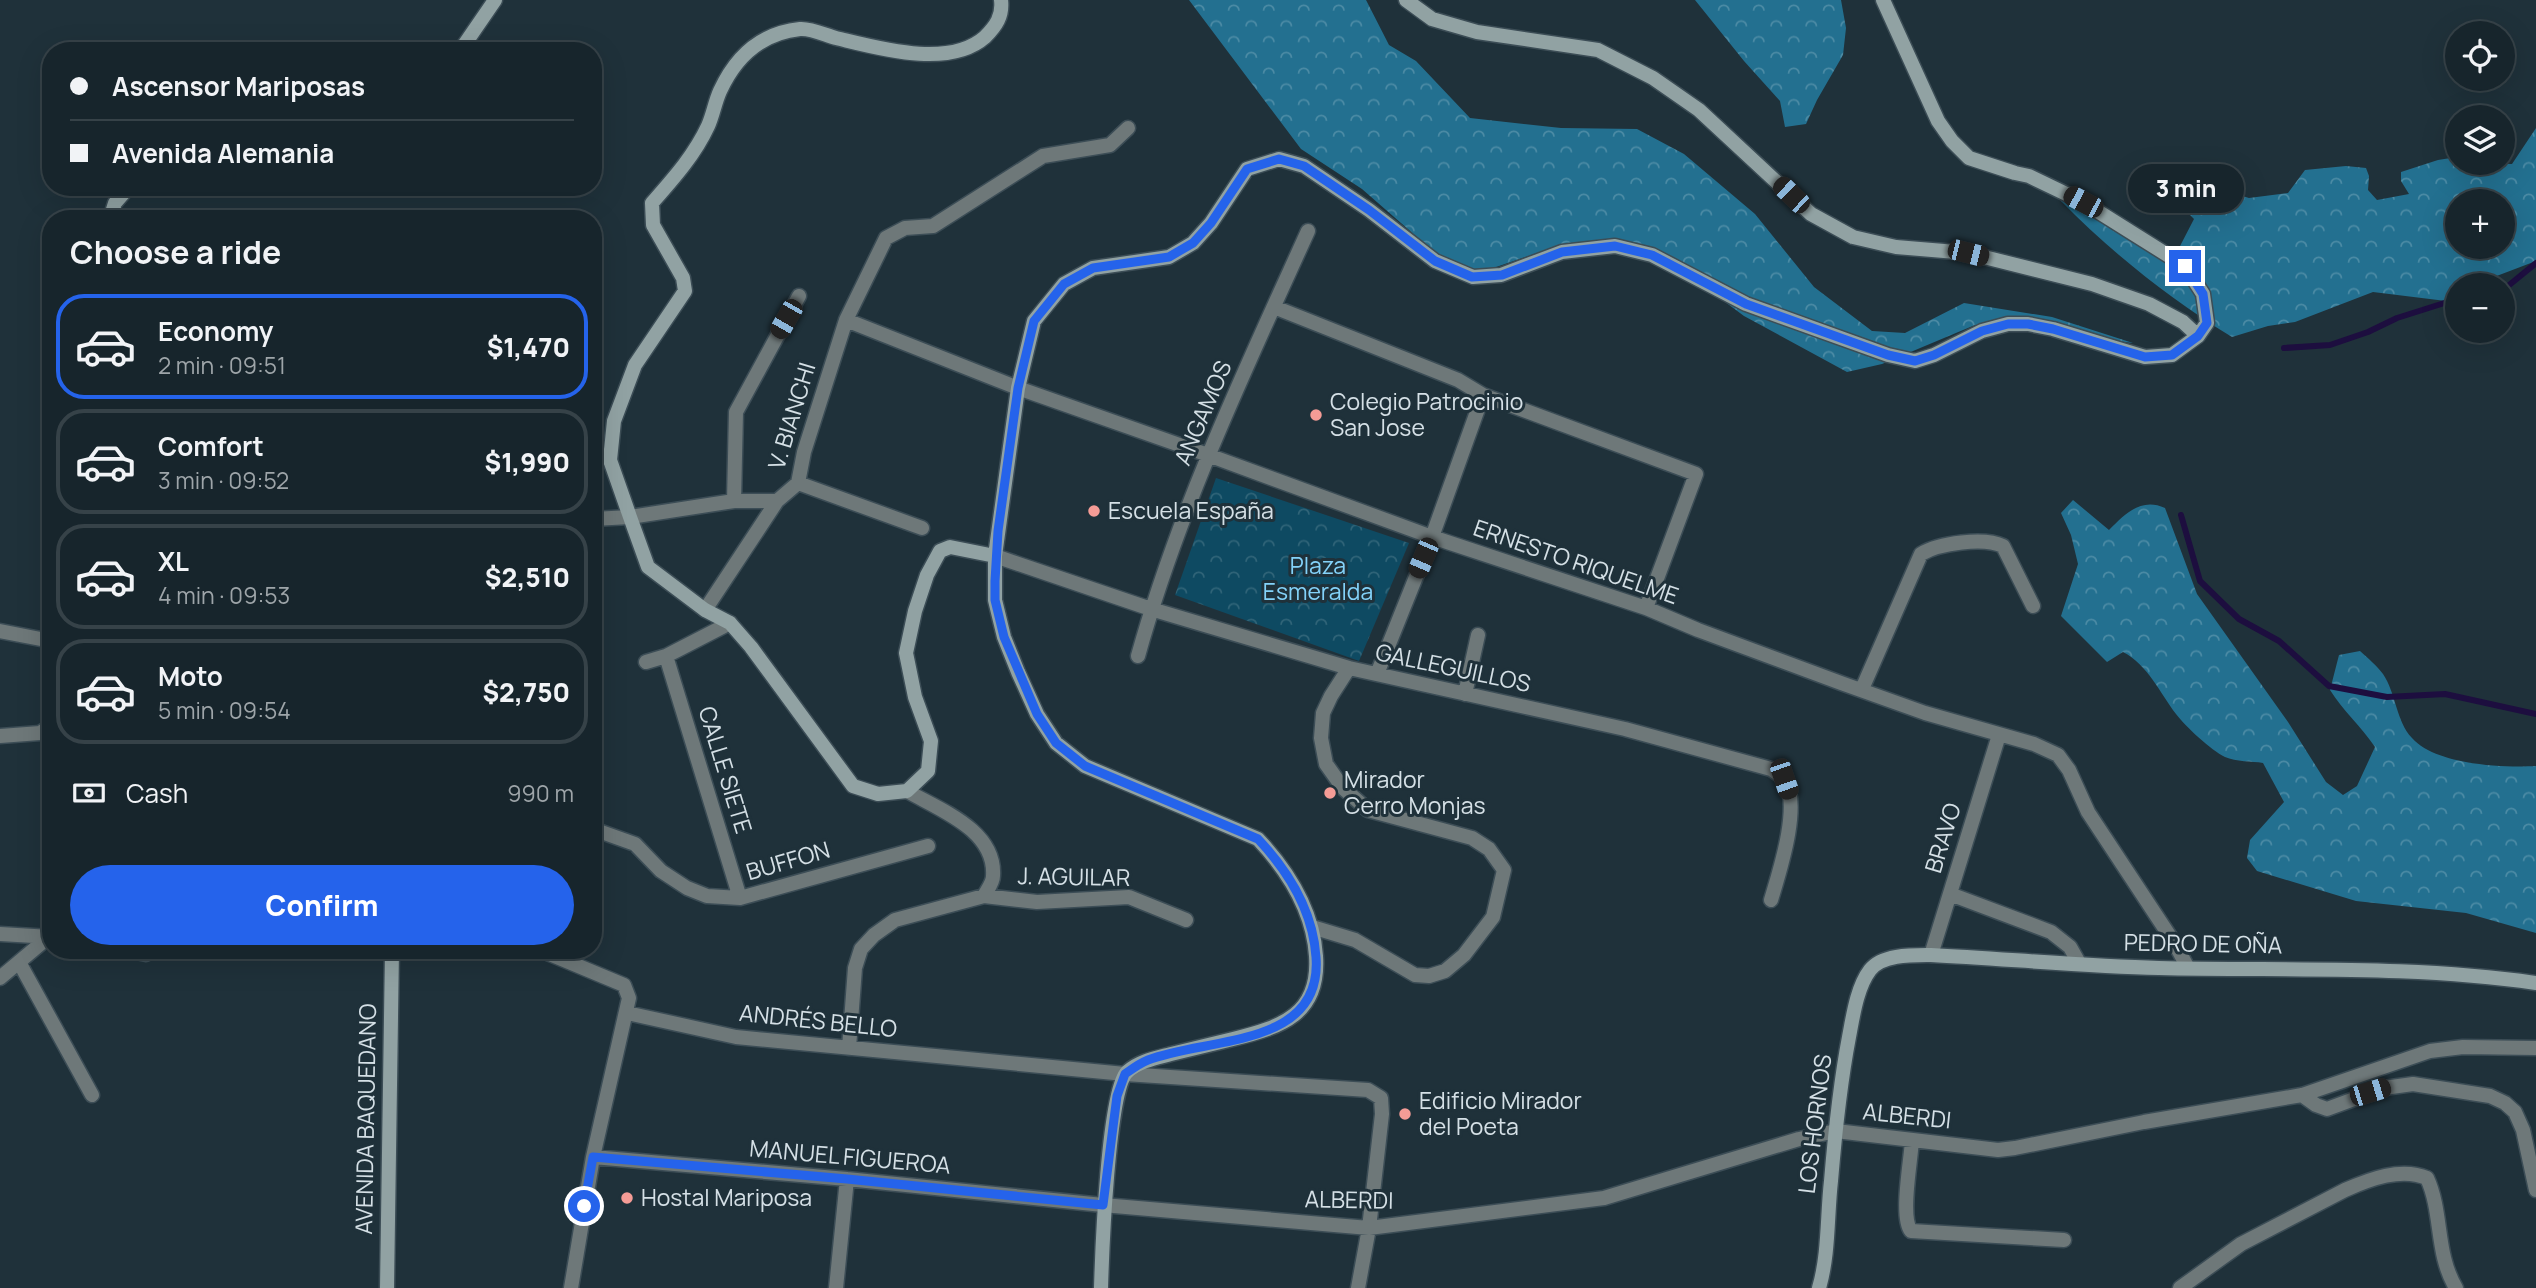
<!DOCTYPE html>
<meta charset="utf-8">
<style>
body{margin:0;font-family:Manrope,sans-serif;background:#202d34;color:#f1f3f6;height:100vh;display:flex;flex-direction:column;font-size:26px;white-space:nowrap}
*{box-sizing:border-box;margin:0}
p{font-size:23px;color:#9ea5a9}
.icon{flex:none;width:38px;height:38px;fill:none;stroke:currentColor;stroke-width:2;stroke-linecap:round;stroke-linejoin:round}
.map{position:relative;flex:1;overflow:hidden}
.sheet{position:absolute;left:42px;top:210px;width:560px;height:749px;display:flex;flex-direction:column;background:#17252c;border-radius:28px;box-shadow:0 7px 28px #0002,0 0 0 2px #364248}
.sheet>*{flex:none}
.top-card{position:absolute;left:42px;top:42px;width:560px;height:154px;border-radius:28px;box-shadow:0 7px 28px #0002,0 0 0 2px #364248;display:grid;align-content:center;height:154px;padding:0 28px;background:#17252c}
.buttons{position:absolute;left:2445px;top:21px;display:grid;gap:14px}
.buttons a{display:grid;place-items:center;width:70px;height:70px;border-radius:50%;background:#17252c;box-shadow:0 7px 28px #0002,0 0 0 2px #364248;font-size:35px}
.end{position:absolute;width:32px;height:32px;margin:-16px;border:9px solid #2563eb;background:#fff;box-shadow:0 0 0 4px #fff}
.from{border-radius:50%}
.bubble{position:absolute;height:49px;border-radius:24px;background:#17252c;box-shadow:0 7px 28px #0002,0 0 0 2px #364248;font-size:23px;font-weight:800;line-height:49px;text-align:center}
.car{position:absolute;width:21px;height:42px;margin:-21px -10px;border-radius:9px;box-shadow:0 0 5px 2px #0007;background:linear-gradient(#222 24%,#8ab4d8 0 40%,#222 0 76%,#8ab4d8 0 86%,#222 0)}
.top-card b{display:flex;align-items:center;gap:24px;height:66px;font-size:26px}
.top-card b+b{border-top:2px solid #364248}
.top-card i{width:18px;height:18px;background:#f1f3f6}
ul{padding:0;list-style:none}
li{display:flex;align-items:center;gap:21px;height:105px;margin:0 14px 10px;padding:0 14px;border:4px solid #364248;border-radius:28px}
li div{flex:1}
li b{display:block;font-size:26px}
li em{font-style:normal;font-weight:800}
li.on{border-color:#2563eb}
li>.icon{width:63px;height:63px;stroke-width:1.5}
h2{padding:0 28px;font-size:32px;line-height:84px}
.pay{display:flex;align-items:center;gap:18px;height:77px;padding:0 28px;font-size:26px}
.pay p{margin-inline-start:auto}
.button{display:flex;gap:14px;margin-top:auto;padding:14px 28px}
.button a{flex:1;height:80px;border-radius:42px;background:#2563eb;color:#fff;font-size:28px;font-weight:800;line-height:80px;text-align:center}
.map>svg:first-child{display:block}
</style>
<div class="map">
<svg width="2536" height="1288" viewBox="0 0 2536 1288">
<defs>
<pattern id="forest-crowns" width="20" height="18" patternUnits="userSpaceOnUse" patternTransform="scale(1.75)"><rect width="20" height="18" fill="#237090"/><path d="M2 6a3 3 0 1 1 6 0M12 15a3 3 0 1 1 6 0" fill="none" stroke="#4c8ba5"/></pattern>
<pattern id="park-crowns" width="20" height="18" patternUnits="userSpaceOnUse" patternTransform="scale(1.75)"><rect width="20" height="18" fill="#0e4a62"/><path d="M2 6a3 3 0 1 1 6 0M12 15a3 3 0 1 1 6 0" fill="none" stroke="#306478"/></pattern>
</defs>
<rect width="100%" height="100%" fill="#1f313a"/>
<path fill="url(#forest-crowns)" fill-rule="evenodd" d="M1189,0H1366L1389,45L1416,61L1470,118L1561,128L1637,129L1684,154L1755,214L1814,287L1872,331L1905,333L1964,303L2052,317L2133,343L1975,325L1882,364L1847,372L1744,316L1674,264L1620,250L1540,252L1464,278L1362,189L1301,149Z
M1695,0H1841L1846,28L1843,55L1817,100L1806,124L1785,127L1780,101L1744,61Z
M2536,128V261L2473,285H2457V294L2446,301L2373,292L2295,322L2268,326L2232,337C2170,299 2112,253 2061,201L2069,192L2085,213L2108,226L2178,250L2194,219L2169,194L2188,184H2203L2249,198L2288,193L2305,170L2346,166L2366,168L2369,176L2368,190L2377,200L2409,194L2401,181V172L2438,160L2457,157V163L2512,164ZM2457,201H2502V247H2457Z
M2073,500L2109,530C2125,514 2141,497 2165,508L2197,594L2288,722L2326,782L2343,795L2357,786L2375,747C2361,726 2343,711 2330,690L2339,655L2360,651C2368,658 2377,666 2383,674C2396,693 2396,721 2412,738C2436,765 2503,768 2536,766V933L2466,913L2356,901L2257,871L2247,858L2250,840L2284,802L2263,763C2252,761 2236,762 2225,757C2211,750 2186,727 2176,714C2160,693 2148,665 2123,652L2107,662L2061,616L2078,564L2071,535L2061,513Z"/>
<path fill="url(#park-crowns)" d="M1216,478L1409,543L1359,661L1175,595Z"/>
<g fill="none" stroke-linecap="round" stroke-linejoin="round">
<path stroke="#1d0e3f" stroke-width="6" d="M2502,288L2508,286L2536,263
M2284,348L2330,345L2368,332L2397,318L2457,299
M2181,515L2200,581L2239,619L2279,641L2329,686L2387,697L2445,694L2536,714"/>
<g stroke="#3c4d56" stroke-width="17">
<path id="street" d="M1274,307L1458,380L1483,395L1696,474L1646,608
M846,320L1018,388L1208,455L1432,537L1646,608L1698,630L1841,683L1925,713L2034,744L2058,755L2069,770L2088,812L2175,944L2188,968
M593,449L610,460
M798,483L922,528
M734,501L736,412L799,296
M593,519L630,517L734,501H777
M995,556L1151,609L1349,668L1625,729L1771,769C1775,772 1781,775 1784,779C1802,804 1779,873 1771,900
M705,610L777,501L798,483L804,452L846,320L886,238L905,228L933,226L1043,156L1110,145L1128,128
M0,631L51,641
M666,656L740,898
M1138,656C1179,509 1245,370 1308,231
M646,662L666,656L730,623
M1377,674L1432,537L1483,395
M1862,689L1921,554C1939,543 1984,537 2003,546L2033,606
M1465,694L1478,635
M0,736L40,733L51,726
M907,791C940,810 996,830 993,876C993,883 987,890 984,896
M593,829L635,844L661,871L687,888L707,896L740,898L928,846
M1950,894L2051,932L2070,947L2079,963
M1312,927L1355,940L1415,975L1429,976L1445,971L1464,955L1493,917L1504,870L1489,849L1472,838L1368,810L1343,788L1326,764L1321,738L1323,713L1331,696L1349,668
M0,934L51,937
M126,950L146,954
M540,950L624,985L629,998L593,1157L571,1288
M1931,955L1999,735
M19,962L92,1095
M0,978L51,935
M627,1013L736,1037L1125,1074L1368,1090L1381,1098L1382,1114L1369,1228L1358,1288
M849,1048L855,968L861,949L874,935L895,920L984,896L1037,902L1129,897L1186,920
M2302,1095L2316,1105L2327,1109L2384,1088L2413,1084L2490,1096L2505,1103L2515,1112L2523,1130L2536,1190
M1912,1140C1911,1160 1900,1217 1911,1231L2064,1240
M593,1157L847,1179L1103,1205L1369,1228L1604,1198L1799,1139L1836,1131L1998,1150L2015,1148L2144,1122L2302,1095L2430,1051L2463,1047L2536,1048
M836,1288L847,1179
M2180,1288L2241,1244L2345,1190C2370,1179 2401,1167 2427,1178C2443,1213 2435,1253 2456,1288"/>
</g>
<g stroke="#3c4d56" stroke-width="17">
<path id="secondary" d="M1406,0L1432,19L1477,32L1598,50L1653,78L1699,110L1811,214L1853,237L1896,247L1968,253L2092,284L2149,304L2183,322L2198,336
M460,51L495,0
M110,219L115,203L129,187
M995,556L950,547L940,551L927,575L915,611L906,653L915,697L931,741L928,771L907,791L878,794L853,786L751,647L730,623L705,610L648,567L630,517L610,460L614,421L635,365L685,291L683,278L653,225L652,203C673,179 694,156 708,126C713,115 715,102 720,91C736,56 761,33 800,29C811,28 825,35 836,38C878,48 949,69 985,37C996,26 1003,16 1001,0
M387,1288L392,950
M1101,1288C1102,1254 1108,1091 1127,1072C1139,1061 1156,1058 1171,1054C1192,1049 1213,1044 1233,1039C1282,1027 1320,1014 1316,956C1313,911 1288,871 1258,839L1085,766L1056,743L1037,714L1018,672L1004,637L995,600V556L1018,388L1034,321L1064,284L1093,268L1169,257L1193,243L1211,223L1247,169L1279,159L1304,166L1369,210L1435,261L1473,277L1501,275L1562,252L1615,246L1652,255L1746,304L1888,355L1915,361L1934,355L1982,331L2008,324H2028L2053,329L2145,357L2172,355L2198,336L2207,323L2203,294L2185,266L2083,202L2029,176L2015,173L1969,158L1952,141L1938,121L1883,0
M1819,1288C1829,1254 1827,1216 1831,1181C1835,1133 1840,1084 1849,1037C1853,1016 1857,987 1870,970C1882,954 1913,955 1931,955C2007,959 2083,966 2159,968C2284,971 2412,965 2536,983"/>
</g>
<use href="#street" stroke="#6e7879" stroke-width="14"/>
<use href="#secondary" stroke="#91a2a3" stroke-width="14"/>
</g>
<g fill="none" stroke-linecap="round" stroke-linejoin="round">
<path stroke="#2563eb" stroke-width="9" d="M584,1206L593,1157L847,1179L1103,1205L1117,1096L1125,1074C1132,1069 1140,1063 1148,1060C1208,1037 1323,1048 1316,957C1313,911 1288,871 1258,839L1085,766L1056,743L1037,714L1004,637L995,600V581L998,531L1018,388L1034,321L1064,284L1093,268L1169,257L1193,243L1211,223L1247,169L1279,159L1304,166L1369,210L1435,261L1472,277L1502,275L1562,252L1615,246L1652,255L1746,304L1888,355L1915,361L1934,355L1982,331L2008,324H2028L2053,329L2145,357L2172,355L2198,336L2207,323L2203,294L2185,266"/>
</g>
<g fill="#f59c96" stroke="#1f313a" stroke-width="2.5">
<circle cx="1316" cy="415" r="7"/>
<circle cx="1094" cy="511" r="7"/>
<circle cx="1330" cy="793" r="7"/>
<circle cx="1405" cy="1114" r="7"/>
<circle cx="627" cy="1198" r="7"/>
</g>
<g text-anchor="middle" stroke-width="6" stroke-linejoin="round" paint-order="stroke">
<g font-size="23" fill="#d5e0e6" stroke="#1f313a" text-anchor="start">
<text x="1330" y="410">Colegio Patrocinio<tspan x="1330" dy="26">San Jose</tspan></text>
<text x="1108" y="519">Escuela España</text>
<text x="1344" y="788">Mirador<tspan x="1344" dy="26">Cerro Monjas</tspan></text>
<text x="1419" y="1109">Edificio Mirador<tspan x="1419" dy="26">del Poeta</tspan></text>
<text x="641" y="1206">Hostal Mariposa</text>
</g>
<g font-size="23" fill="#d5e0e6" stroke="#1f313a">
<text transform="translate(1203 413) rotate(-67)" y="8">ANGAMOS</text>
<text transform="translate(792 416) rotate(-73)" y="8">V. BIANCHI</text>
<text transform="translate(1576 562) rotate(19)" y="8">ERNESTO RIQUELME</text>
<text transform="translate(1453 668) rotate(12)" y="8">GALLEGUILLOS</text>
<text transform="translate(725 770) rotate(73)" y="8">CALLE SIETE</text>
<text transform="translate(1943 838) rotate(-73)" y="8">BRAVO</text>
<text transform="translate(788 861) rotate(-16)" y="8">BUFFON</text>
<text transform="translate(1074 877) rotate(1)" y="8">J. AGUILAR</text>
<text transform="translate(2203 944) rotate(1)" y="8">PEDRO DE OÑA</text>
<text transform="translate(818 1021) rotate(6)" y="8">ANDRÉS BELLO</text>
<text transform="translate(1907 1116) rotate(6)" y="8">ALBERDI</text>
<text transform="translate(366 1119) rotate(-89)" y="8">AVENIDA BAQUEDANO</text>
<text transform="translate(1815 1124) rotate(-83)" y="8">LOS HORNOS</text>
<text transform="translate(850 1157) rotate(5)" y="8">MANUEL FIGUEROA</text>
<text transform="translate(1349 1200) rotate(1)" y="8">ALBERDI</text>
</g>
<g font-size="23" fill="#83d2f9" stroke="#1f313a">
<text x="1318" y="574">Plaza<tspan x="1318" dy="26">Esmeralda</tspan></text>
</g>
</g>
</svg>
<div class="buttons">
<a><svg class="icon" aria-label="locate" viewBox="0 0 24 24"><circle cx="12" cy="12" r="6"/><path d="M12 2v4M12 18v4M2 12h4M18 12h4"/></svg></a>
<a><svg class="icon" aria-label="layers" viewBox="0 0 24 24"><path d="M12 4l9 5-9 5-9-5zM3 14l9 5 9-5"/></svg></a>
<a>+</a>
<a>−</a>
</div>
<i class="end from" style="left:584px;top:1206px"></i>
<i class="end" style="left:2185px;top:266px"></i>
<div class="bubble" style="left:2128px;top:164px;width:116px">3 min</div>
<i class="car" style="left:1791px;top:195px;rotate:314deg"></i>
<i class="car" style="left:2083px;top:202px;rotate:298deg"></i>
<i class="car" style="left:1968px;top:253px;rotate:104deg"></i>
<i class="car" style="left:786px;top:319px;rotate:210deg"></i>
<i class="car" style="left:1423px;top:558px;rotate:203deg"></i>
<i class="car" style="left:1784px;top:779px;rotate:161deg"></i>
<i class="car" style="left:2370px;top:1092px;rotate:73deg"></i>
<div class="top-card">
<b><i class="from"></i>Ascensor Mariposas</b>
<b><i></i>Avenida Alemania</b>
</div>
<section class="sheet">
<h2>Choose a ride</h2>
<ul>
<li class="on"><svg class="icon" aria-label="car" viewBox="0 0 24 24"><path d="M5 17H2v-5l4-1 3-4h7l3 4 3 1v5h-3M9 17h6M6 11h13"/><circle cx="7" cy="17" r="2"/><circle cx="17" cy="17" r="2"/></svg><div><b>Economy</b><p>2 min · 09:51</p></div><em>$1,470</em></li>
<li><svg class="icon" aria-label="car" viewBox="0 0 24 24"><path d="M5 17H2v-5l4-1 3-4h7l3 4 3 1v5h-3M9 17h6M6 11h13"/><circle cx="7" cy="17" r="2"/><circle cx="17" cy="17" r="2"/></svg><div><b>Comfort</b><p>3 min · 09:52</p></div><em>$1,990</em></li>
<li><svg class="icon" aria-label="car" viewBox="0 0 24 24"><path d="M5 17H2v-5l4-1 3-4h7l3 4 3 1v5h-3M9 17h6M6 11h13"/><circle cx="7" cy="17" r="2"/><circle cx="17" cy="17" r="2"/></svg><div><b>XL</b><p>4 min · 09:53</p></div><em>$2,510</em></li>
<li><svg class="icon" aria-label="car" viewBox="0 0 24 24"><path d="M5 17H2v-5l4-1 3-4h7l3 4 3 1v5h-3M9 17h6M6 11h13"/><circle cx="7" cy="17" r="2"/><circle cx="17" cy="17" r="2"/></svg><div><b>Moto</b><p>5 min · 09:54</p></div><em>$2,750</em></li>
</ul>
<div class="pay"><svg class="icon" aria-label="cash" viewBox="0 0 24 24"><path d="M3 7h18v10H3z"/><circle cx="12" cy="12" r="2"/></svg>Cash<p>990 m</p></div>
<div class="button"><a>Confirm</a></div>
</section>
</div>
